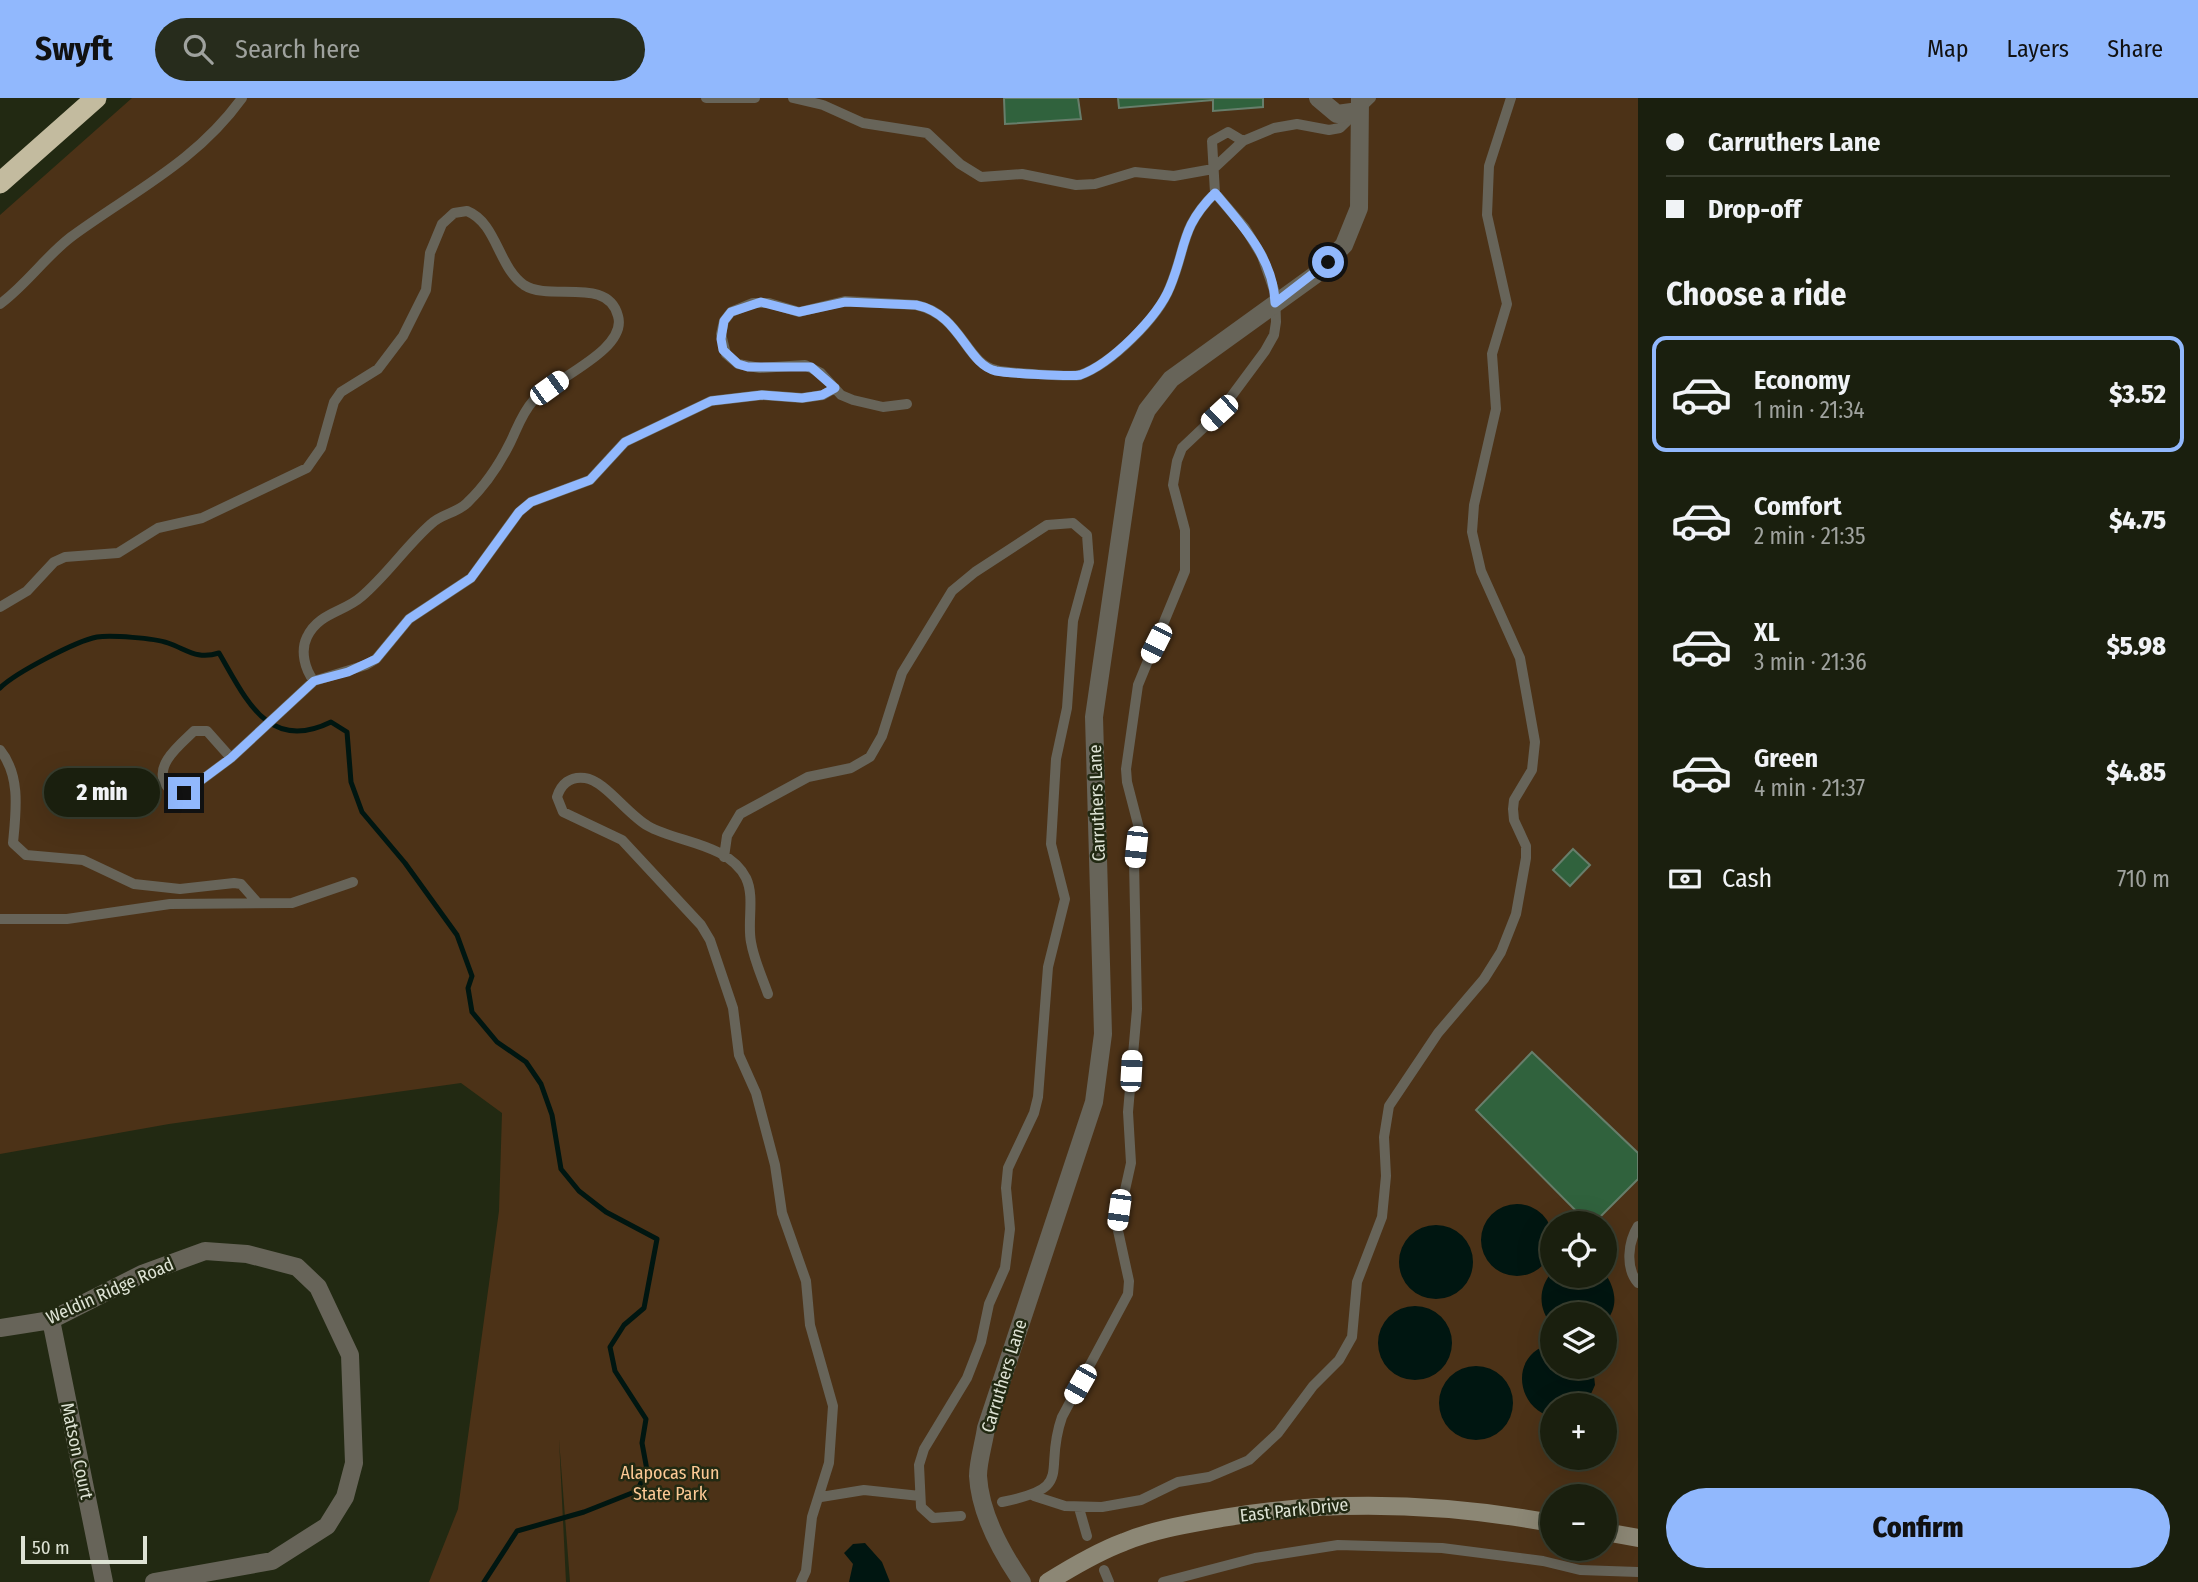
<!DOCTYPE html>
<meta charset="utf-8">
<style>
body{margin:0;font-family:"Fira Sans Condensed",sans-serif;background:#272c1c;color:#f1f3f6;height:100vh;display:flex;flex-direction:column;font-size:26px;white-space:nowrap}
*{box-sizing:border-box;margin:0}
p{font-size:23px;color:#9fa29e}
.icon{flex:none;width:38px;height:38px;fill:none;stroke:currentColor;stroke-width:2;stroke-linecap:round;stroke-linejoin:round}
.map{position:relative;flex:1;overflow:hidden}
.side{display:flex;flex-direction:column;background:#1a1f0e;width:560px}
.side>*{flex:none}
.banner{display:grid;align-content:center;height:154px;padding:0 28px;background:#1a1f0e}
.tools{position:absolute;left:1540px;top:1113px;display:grid;gap:14px}
.tools a{display:grid;place-items:center;width:77px;height:77px;border-radius:50%;background:#1a1f0e;box-shadow:0 7px 28px #0002,0 0 0 2px #383d2e;font-size:35px}
.scale{position:absolute;left:21px;bottom:18px;width:126px;box-sizing:border-box;padding-left:7px;border:4px solid #dee3d5;border-top:0;font-size:19px;line-height:24px;white-space:nowrap;color:#dee3d5;-webkit-text-stroke:5px #222912;paint-order:stroke}
.end{position:absolute;width:32px;height:32px;margin:-16px;border:9px solid #91b8fd;background:#111;box-shadow:0 0 0 4px #111}
.from{border-radius:50%}
.bubble{position:absolute;height:49px;border-radius:24px;background:#1a1f0e;box-shadow:0 7px 28px #0002,0 0 0 2px #383d2e;font-size:23px;font-weight:800;line-height:49px;text-align:center}
.car{position:absolute;width:21px;height:42px;margin:-21px -10px;border-radius:9px;box-shadow:0 0 5px 2px #0007;background:linear-gradient(#fff 24%,#345 0 40%,#fff 0 76%,#345 0 86%,#fff 0)}
.banner b{display:flex;align-items:center;gap:24px;height:66px;font-size:26px}
.banner b+b{border-top:2px solid #383d2e}
.banner i{width:18px;height:18px;background:#f1f3f6}
ul{padding:0;list-style:none}
li{display:flex;align-items:center;gap:21px;height:116px;margin:0 14px 10px;padding:0 14px;border:4px solid transparent;border-radius:14px}
li div{flex:1}
li b{display:block;font-size:26px}
li em{font-style:normal;font-weight:800}
li.on{border-color:#91b8fd}
li>.icon{width:63px;height:63px;stroke-width:1.5}
h2{padding:0 28px;font-size:32px;line-height:84px}
.pay{display:flex;align-items:center;gap:18px;height:77px;padding:0 28px;font-size:26px}
.pay p{margin-inline-start:auto}
.cta{display:flex;gap:14px;margin-top:auto;padding:14px 28px}
.cta a{flex:1;height:80px;border-radius:42px;background:#91b8fd;color:#111;font-size:28px;font-weight:800;line-height:80px;text-align:center}
header{display:flex;align-items:center;gap:42px;box-sizing:border-box;height:98px;padding:0 35px;background:#91b8fd;color:#111}
header strong{font-size:33px}
nav{display:flex;gap:38px;margin-inline-start:auto;font-size:24px}
.search{width:490px;height:63px;background:#272c1c;display:flex;align-items:center;gap:18px;box-sizing:border-box;padding:0 24px;border-radius:38px;color:#9fa29e;font-size:26px}
main{display:flex;flex:1;min-height:0}
.map>svg:first-child{display:block}
</style>
<header>
<strong>Swyft</strong>
<div class="search"><svg class="icon" aria-label="search" viewBox="0 0 24 24"><circle cx="10" cy="10" r="6"/><path d="M15 15l6 6"/></svg>Search here</div>
<nav><a>Map</a><a>Layers</a><a>Share</a></nav>
</header>
<main>
<div class="map">
<svg width="1638" height="1484" viewBox="0 0 1638 1484">
<rect width="100%" height="100%" fill="#222912"/>
<path fill="#4c3217" fill-rule="evenodd" d="M132,0H1638V1484H570L559,1341L566,1484H429L458,1411L499,1113L502,1015L461,985L169,1026L0,1056V117ZM1552,1125H1605V1178H1552ZM1552,1216H1605V1269H1552ZM1552,1307H1605V1360H1552ZM1552,1398H1605V1451H1552Z"/>
<path fill="#001611" d="M1481 1142a36 36 0 1 1 72 0a36 36 0 1 1-72 0Z
M1399 1164a37 37 0 1 1 74 0a37 37 0 1 1-74 0Z
M1552,1174V1178H1605V1175C1616,1192 1619,1209 1605,1225V1216H1552V1227C1538,1211 1538,1190 1552,1174Z
M1378 1245a37 37 0 1 1 74 0a37 37 0 1 1-74 0Z
M1552,1246V1269H1593L1595,1287L1586,1307H1552V1319C1514,1309 1510,1254 1552,1246Z
M1439 1305a37 37 0 1 1 74 0a37 37 0 1 1-74 0Z
M865,1445L882,1464L890,1484H849L853,1466L844,1455L853,1446Z"/>
<g fill="none" stroke-linecap="round" stroke-linejoin="round">
<path stroke="#001611" stroke-width="5" d="M0,590C15,575 76,543 97,539C111,537 154,540 168,545C188,552 197,562 219,555C246,601 268,655 331,624L347,634L351,684L362,714L405,765L457,837L472,878L468,890L472,914L497,944L526,964L541,986L552,1017L561,1071L579,1093L606,1114L657,1141L644,1210L624,1227L610,1249L615,1273L646,1321L642,1345L647,1372L637,1393L584,1414L517,1433L484,1484"/>
</g>
<path fill="#30623d" stroke="#677e6b" stroke-width="2" d="M1004,0H1078L1081,21L1005,26Z
M1118,0H1263V9L1213,13V2L1119,10Z
M1573,751L1590,767L1570,788L1553,772Z
M1532,954L1638,1055V1081L1594,1125H1588L1476,1012Z"/>
<g fill="none" stroke-linecap="round" stroke-linejoin="round">
<path stroke="#676459" stroke-width="10" d="M706,0H755
M793,0L823,7L863,25L927,35L960,66L981,79L1022,76L1076,87L1095,86L1135,74L1174,78L1213,71L1243,43L1274,30L1297,26L1329,32L1340,30L1371,0
M0,206C27,186 45,159 71,139C132,94 196,64 242,0
M907,306L883,309L853,302L841,297L821,275L805,267L760,270L738,266L726,256L721,236L724,223L731,214L753,205H769L799,214L845,203L916,207C961,216 966,266 996,272C1006,275 1071,279 1080,277C1111,266 1158,220 1170,189C1187,148 1180,130 1215,95
M0,509L27,493L54,464L65,459L118,455L158,430L202,420L307,370L321,350L334,304L341,294L378,271L403,238L426,192L430,155L442,126L454,115L467,113C497,125 498,169 524,187C550,204 608,178 618,218C628,252 553,281 533,303C522,315 517,331 510,345C499,367 485,388 467,405C457,415 441,416 431,426C406,448 387,477 361,499C344,514 318,515 307,539C300,553 305,572 314,583
M0,652C21,678 16,713 13,745L26,757L83,762L134,786L180,791L234,785L241,786L256,803
M231,660L207,633H194C181,646 153,667 166,687C171,695 176,697 184,695L231,660L314,583L366,567L376,561L409,521L471,480L519,414L531,404L590,382L625,344L711,303L762,297L802,300L823,297L835,290
M724,759L727,738L740,716L808,679L851,670L870,659L882,638L902,575L952,493L975,474L1047,427L1073,425L1087,437L1089,464L1073,523L1067,610L1056,661L1051,746L1065,801L1048,869L1038,999L1034,1015L1008,1070L1006,1090L1010,1131L1005,1170L989,1206L981,1244L967,1280L924,1351L919,1367L921,1409L933,1420L961,1418
M0,821H67L170,806L292,805L353,784
M768,896C762,879 754,862 751,844C747,824 755,799 746,780C728,745 678,745 648,728C628,717 604,682 585,680C570,678 561,686 557,699L563,714L622,742L701,827L710,842L733,910L739,957L756,995L775,1067L782,1115L806,1183L810,1227L833,1308L829,1365L812,1419L806,1473L801,1484
M1638,1128C1628,1144 1625,1170 1638,1185
M1034,1398L1065,1408L1102,1409L1141,1402L1178,1384L1209,1379L1249,1362L1278,1335L1313,1288L1339,1262L1352,1239L1357,1184L1382,1119L1386,1078L1384,1039L1389,1008L1438,935L1484,881L1501,854L1516,816L1526,760V748L1514,722L1513,711L1514,702L1532,672L1535,644L1520,560L1481,473L1472,434L1474,407L1496,311L1492,256L1507,206L1487,117L1489,68L1511,0
M821,1399L864,1392L920,1398
M1002,1404C1077,1389 1042,1375 1062,1319L1128,1196L1129,1183L1117,1128L1131,1065L1128,1014L1137,911L1134,763L1141,738L1127,684L1126,671L1138,587L1185,473V432L1173,387L1177,363L1182,350L1219,315L1265,253L1274,237L1276,224L1275,195L1262,158L1245,130L1215,95L1212,43L1228,34L1243,43
M1079,1410L1087,1438
M1104,1472L1109,1484
M1163,1484L1255,1460L1338,1447L1442,1450L1543,1463L1580,1472L1638,1474"/>
<path stroke="#676459" stroke-width="18" d="M1318,0L1337,16L1359,13
M51,1222L104,1484
M0,1230L51,1222L142,1176L205,1153L247,1156L297,1169L318,1189L350,1257L354,1365L345,1399L327,1428L272,1463L154,1484
M1022,1484C1002,1455 980,1415 978,1378C978,1363 984,1345 986,1330L1094,1004L1103,936L1094,619L1134,343L1147,312L1171,281L1315,177L1344,147L1359,110L1360,0"/>
<path stroke="#8c8775" stroke-width="18" d="M1605,1434L1638,1440
M1048,1484C1072,1469 1097,1454 1124,1444C1155,1431 1189,1426 1222,1420C1333,1401 1442,1405 1552,1425"/>
<path stroke="#c3bb9f" stroke-width="21" d="M0,85L96,0"/>
</g>
<g fill="none" stroke-linecap="round" stroke-linejoin="round">
<path stroke="#91b8fd" stroke-width="9" d="M184,695L231,660L314,583L348,574L376,561L409,521L471,480L519,414L531,404L590,382L625,344L711,303L762,297L802,300L822,297L835,290L811,269H748L738,266L723,252L721,241L724,223L731,214L761,204L799,214L845,204L916,207C961,216 966,266 996,273C1006,275 1071,279 1080,277C1111,266 1158,219 1170,189C1187,148 1180,130 1215,95C1242,127 1274,161 1275,205L1328,164"/>
</g>
<g text-anchor="middle" stroke-width="5" stroke-linejoin="round" paint-order="stroke">
<g font-size="18" fill="#dee3d5" stroke="#222912">
<text transform="translate(1097 705) rotate(-92)" y="6">Carruthers Lane</text>
<text transform="translate(110 1193) rotate(-24)" y="6">Weldin Ridge Road</text>
<text transform="translate(1004 1278) rotate(-73)" y="6">Carruthers Lane</text>
<text transform="translate(77 1353) rotate(78)" y="6">Matson Court</text>
<text transform="translate(1294 1412) rotate(-6)" y="6">East Park Drive</text>
</g>
<g font-size="18" fill="#fcc995" stroke="#222912">
<text x="670" y="1381">Alapocas Run<tspan x="670" dy="21">State Park</tspan></text>
</g>
</g>
</svg>
<div class="tools">
<a><svg class="icon" aria-label="locate" viewBox="0 0 24 24"><circle cx="12" cy="12" r="6"/><path d="M12 2v4M12 18v4M2 12h4M18 12h4"/></svg></a>
<a><svg class="icon" aria-label="layers" viewBox="0 0 24 24"><path d="M12 4l9 5-9 5-9-5zM3 14l9 5 9-5"/></svg></a>
<a>+</a>
<a>−</a>
</div>
<div class="scale">50 m</div>
<i class="end from" style="left:1328px;top:164px"></i>
<i class="end" style="left:184px;top:695px"></i>
<div class="bubble" style="left:44px;top:670px;width:116px">2 min</div>
<i class="car" style="left:549px;top:290px;rotate:54deg"></i>
<i class="car" style="left:1219px;top:315px;rotate:227deg"></i>
<i class="car" style="left:1156px;top:545px;rotate:207deg"></i>
<i class="car" style="left:1136px;top:749px;rotate:186deg"></i>
<i class="car" style="left:1131px;top:973px;rotate:3deg"></i>
<i class="car" style="left:1119px;top:1112px;rotate:188deg"></i>
<i class="car" style="left:1080px;top:1286px;rotate:210deg"></i>
</div>
<section class="side">
<div class="banner">
<b><i class="from"></i>Carruthers Lane</b>
<b><i></i>Drop-off</b>
</div>
<h2>Choose a ride</h2>
<ul>
<li class="on"><svg class="icon" aria-label="car" viewBox="0 0 24 24"><path d="M5 17H2v-5l4-1 3-4h7l3 4 3 1v5h-3M9 17h6M6 11h13"/><circle cx="7" cy="17" r="2"/><circle cx="17" cy="17" r="2"/></svg><div><b>Economy</b><p>1 min · 21:34</p></div><em>$3.52</em></li>
<li><svg class="icon" aria-label="car" viewBox="0 0 24 24"><path d="M5 17H2v-5l4-1 3-4h7l3 4 3 1v5h-3M9 17h6M6 11h13"/><circle cx="7" cy="17" r="2"/><circle cx="17" cy="17" r="2"/></svg><div><b>Comfort</b><p>2 min · 21:35</p></div><em>$4.75</em></li>
<li><svg class="icon" aria-label="car" viewBox="0 0 24 24"><path d="M5 17H2v-5l4-1 3-4h7l3 4 3 1v5h-3M9 17h6M6 11h13"/><circle cx="7" cy="17" r="2"/><circle cx="17" cy="17" r="2"/></svg><div><b>XL</b><p>3 min · 21:36</p></div><em>$5.98</em></li>
<li><svg class="icon" aria-label="car" viewBox="0 0 24 24"><path d="M5 17H2v-5l4-1 3-4h7l3 4 3 1v5h-3M9 17h6M6 11h13"/><circle cx="7" cy="17" r="2"/><circle cx="17" cy="17" r="2"/></svg><div><b>Green</b><p>4 min · 21:37</p></div><em>$4.85</em></li>
</ul>
<div class="pay"><svg class="icon" aria-label="cash" viewBox="0 0 24 24"><path d="M3 7h18v10H3z"/><circle cx="12" cy="12" r="2"/></svg>Cash<p>710 m</p></div>
<div class="cta"><a>Confirm</a></div>
</section>
</main>
